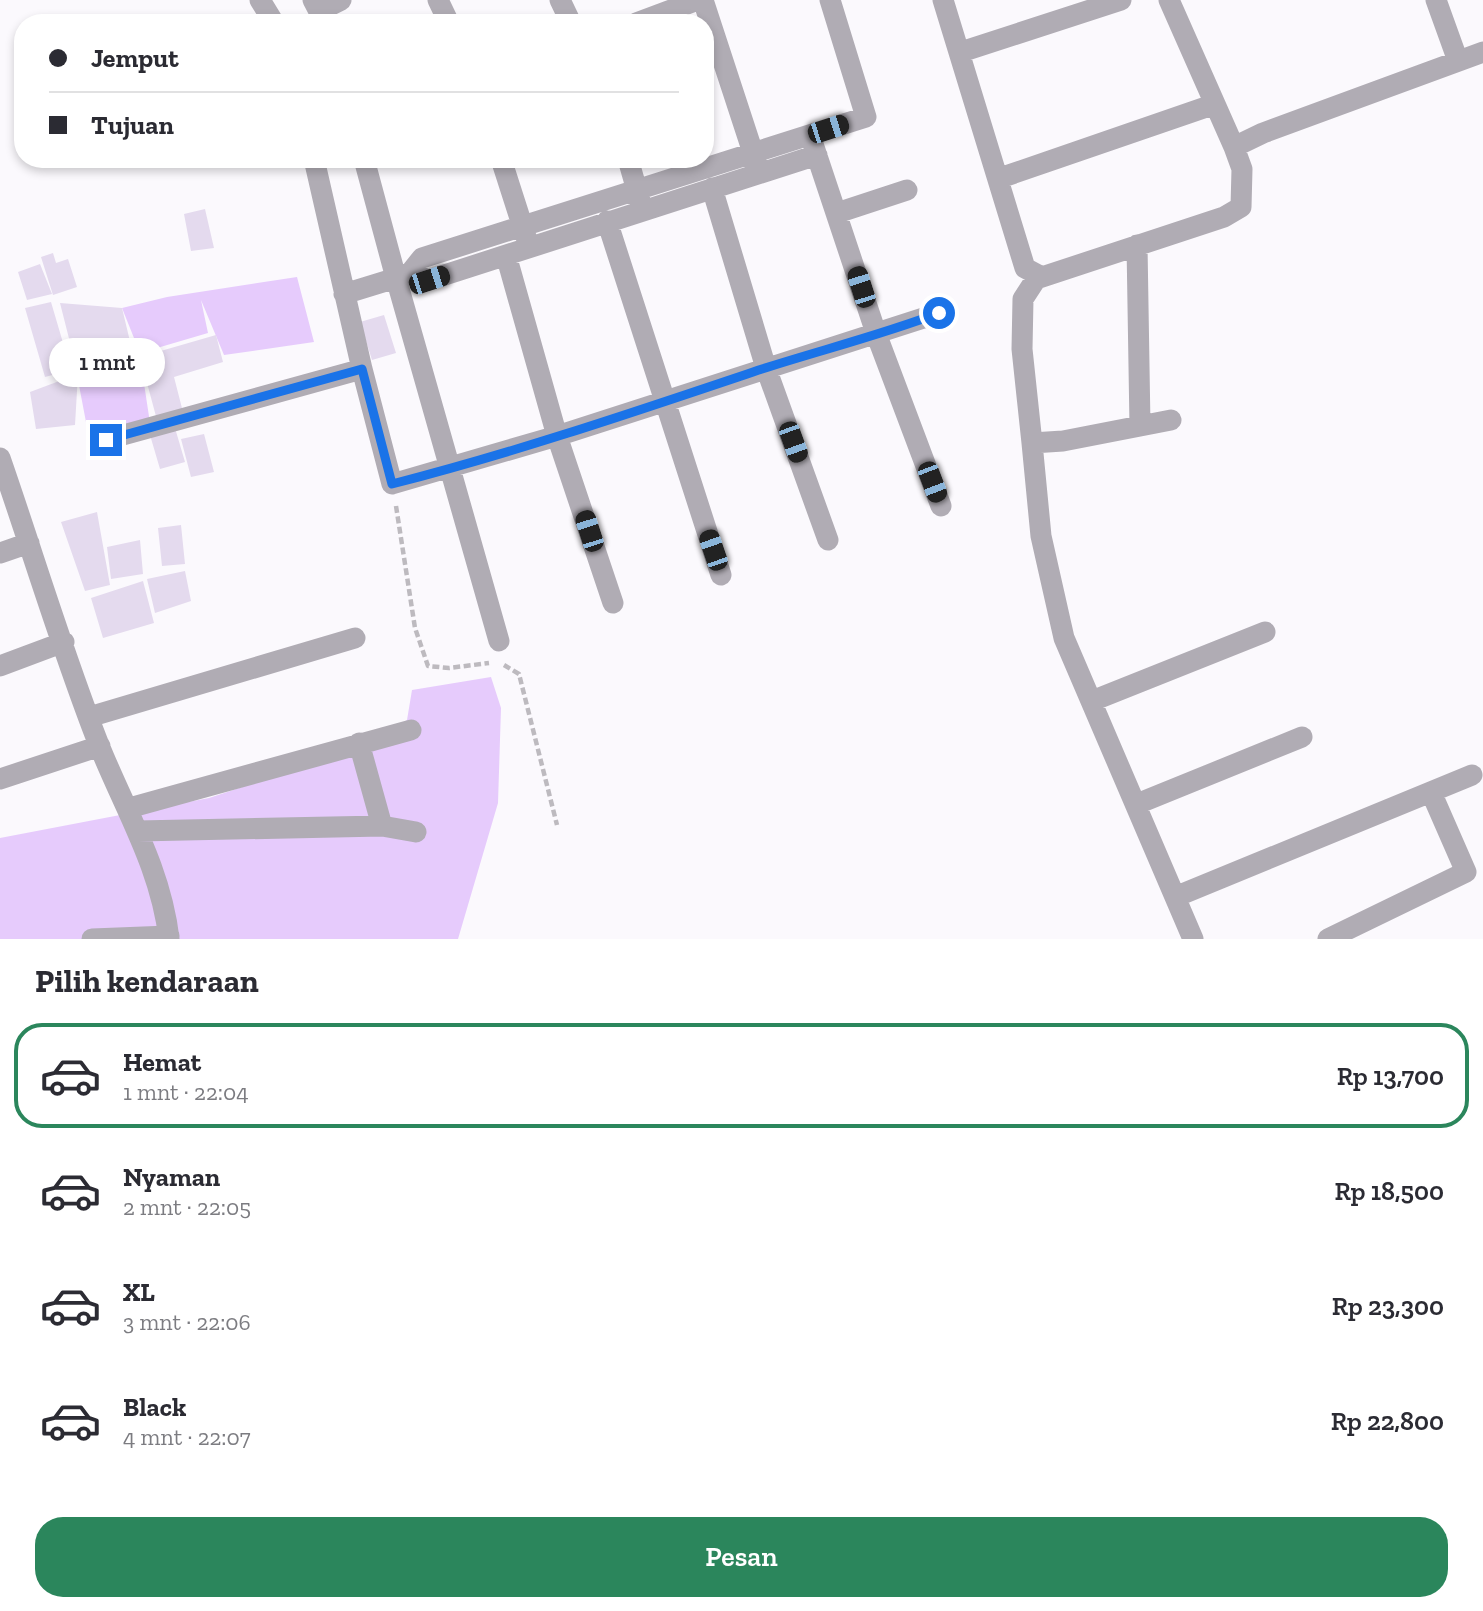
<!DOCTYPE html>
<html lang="id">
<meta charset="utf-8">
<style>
body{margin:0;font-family:"Zilla Slab",serif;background:#f2f2f3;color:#2b2b33;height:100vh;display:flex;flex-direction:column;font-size:26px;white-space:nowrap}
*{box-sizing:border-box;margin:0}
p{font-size:23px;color:#7c7c81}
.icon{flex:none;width:38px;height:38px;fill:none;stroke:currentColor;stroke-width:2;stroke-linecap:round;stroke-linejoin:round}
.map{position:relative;height:939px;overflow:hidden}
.details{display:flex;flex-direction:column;background:#fff;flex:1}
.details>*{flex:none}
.hud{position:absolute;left:14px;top:14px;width:700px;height:154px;border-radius:28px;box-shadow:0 4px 10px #0003;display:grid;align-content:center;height:154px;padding:0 35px;background:#fff}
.end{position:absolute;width:32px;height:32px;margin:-16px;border:9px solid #1a73e8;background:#fff;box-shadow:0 0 0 4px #fff}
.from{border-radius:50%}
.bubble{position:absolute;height:49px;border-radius:24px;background:#fff;box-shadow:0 4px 10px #0003;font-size:23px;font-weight:600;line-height:49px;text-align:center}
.car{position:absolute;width:21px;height:42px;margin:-21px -10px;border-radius:9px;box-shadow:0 0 5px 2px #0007;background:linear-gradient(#222 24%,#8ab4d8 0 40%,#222 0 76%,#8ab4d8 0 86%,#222 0)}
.hud b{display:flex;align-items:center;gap:24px;height:66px;font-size:26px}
.hud b+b{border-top:2px solid #e1e1e2}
.hud i{width:18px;height:18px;background:#2b2b33}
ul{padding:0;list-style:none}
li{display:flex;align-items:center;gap:21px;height:105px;margin:0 14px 10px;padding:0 21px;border:4px solid transparent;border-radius:28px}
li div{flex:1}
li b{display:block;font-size:26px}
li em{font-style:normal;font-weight:600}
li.active{border-color:#2b865c}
li>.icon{width:63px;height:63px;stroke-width:1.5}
h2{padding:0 35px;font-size:32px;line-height:84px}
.button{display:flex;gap:14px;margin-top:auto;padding:14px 35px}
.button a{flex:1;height:80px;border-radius:28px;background:#2b865c;color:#fff;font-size:28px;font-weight:600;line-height:80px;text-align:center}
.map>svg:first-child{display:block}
</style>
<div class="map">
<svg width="1483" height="939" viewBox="0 0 1483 939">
<rect width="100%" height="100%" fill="#fbf9fd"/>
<path fill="#e6cbfc" d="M297,277L314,342L224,355L201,300L208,333L140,353L122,308L167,297Z
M140,357L150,423L90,443L78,380Z
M491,677L501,708L498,803L458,939H0V838L209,798L369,745L407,720L412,690Z"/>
<path fill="#e4daee" d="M205,209L214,248L191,251L184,214Z
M53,253L56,263L68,259L77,287L53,295L41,257Z
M40,264L52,294L27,300L18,272Z
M51,302L71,370L45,377L25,308Z
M60,303L122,308L134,358L78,374Z
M384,315L396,353L372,360L360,322Z
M216,335L223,362L174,377L184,416L157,420L140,357Z
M78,374L75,425L36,429L30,392Z
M175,428L185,462L160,469L150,435Z
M204,434L214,472L191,477L181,439Z
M97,512L110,585L85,591L61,522Z
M181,525L185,564L162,566L158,528Z
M140,540L143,574L111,579L107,547Z
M185,571L191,601L155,613L147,579Z
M143,581L154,623L103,638L91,598Z"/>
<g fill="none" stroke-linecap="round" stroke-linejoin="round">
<path stroke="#bdbabf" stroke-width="4.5" stroke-dasharray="7 3.5" stroke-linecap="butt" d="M396,506L415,628L428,666L449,668L489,663
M504,665L519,674L557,825"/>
<path stroke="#b0acb4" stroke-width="21" d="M260,0L274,23
M313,0L325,23
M438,0L449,23
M560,0L571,23
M703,0L758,168
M943,0L1025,268L1040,276
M1169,0L1234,147
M1436,0L1458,61
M321,10L341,0
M636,23L698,0
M961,52L1121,0
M813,144L877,336L941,506
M314,159L362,369L392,484L557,436L939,313
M501,159L526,237
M628,159L640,201
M1000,178L1215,104
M712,188L766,368L828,540
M837,213L907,190
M607,221L721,575
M1137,245L1140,426
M506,255L557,436L613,603
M410,273L429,280L817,155
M344,294L396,278L364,159
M1171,420L1063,441L1032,443L1022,349L1023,299L1036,279L1224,217L1241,207L1242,169L1234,147L1263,133L1483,52
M105,440L362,369
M1032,443L1041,536L1064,638L1193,939
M0,458C33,553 62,651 99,745C125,810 161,868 169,939
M0,553L29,543
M499,641L396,278L410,273L422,258L866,117L830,0
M0,666L64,642
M1092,701L1265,632
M89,717L355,638
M359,743L382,826
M0,779L100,746
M1137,804L1302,737
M129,808L411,730
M138,831L382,826L416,832
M1175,897L1472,775
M92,939L169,936
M1328,939L1466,872L1431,792"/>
</g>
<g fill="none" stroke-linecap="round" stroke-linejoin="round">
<path stroke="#1a73e8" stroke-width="9" d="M106,440L362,369L392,484C517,452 640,410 762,369C821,350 881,335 939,313"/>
</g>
</svg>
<i class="end from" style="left:939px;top:313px"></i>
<i class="end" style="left:106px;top:440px"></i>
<div class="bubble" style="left:49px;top:338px;width:116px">1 mnt</div>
<i class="car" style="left:828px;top:129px;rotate:72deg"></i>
<i class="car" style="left:429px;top:280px;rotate:72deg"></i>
<i class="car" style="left:861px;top:287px;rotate:342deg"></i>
<i class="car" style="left:793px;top:442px;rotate:160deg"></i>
<i class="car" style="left:932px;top:482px;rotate:159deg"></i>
<i class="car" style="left:589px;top:531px;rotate:342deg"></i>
<i class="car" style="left:713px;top:550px;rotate:341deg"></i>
<div class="hud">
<b><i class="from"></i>Jemput</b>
<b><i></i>Tujuan</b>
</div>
</div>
<section class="details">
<h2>Pilih kendaraan</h2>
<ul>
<li class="active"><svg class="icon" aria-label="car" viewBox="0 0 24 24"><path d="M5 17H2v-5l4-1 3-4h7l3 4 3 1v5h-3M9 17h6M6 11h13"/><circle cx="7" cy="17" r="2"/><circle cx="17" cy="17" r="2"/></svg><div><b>Hemat</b><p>1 mnt · 22:04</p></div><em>Rp 13,700</em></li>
<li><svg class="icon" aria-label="car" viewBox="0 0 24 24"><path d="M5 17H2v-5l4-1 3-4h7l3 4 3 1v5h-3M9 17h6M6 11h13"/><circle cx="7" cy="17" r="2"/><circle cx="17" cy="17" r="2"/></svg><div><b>Nyaman</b><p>2 mnt · 22:05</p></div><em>Rp 18,500</em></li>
<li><svg class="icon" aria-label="car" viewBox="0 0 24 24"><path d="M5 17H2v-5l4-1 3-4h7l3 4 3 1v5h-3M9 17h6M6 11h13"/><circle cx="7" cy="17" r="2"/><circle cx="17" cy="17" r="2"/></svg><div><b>XL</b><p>3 mnt · 22:06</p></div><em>Rp 23,300</em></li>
<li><svg class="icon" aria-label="car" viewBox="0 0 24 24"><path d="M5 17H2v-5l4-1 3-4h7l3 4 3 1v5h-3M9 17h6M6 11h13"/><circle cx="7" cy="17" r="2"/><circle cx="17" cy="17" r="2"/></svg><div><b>Black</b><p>4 mnt · 22:07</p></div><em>Rp 22,800</em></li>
</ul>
<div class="button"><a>Pesan</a></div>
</section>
